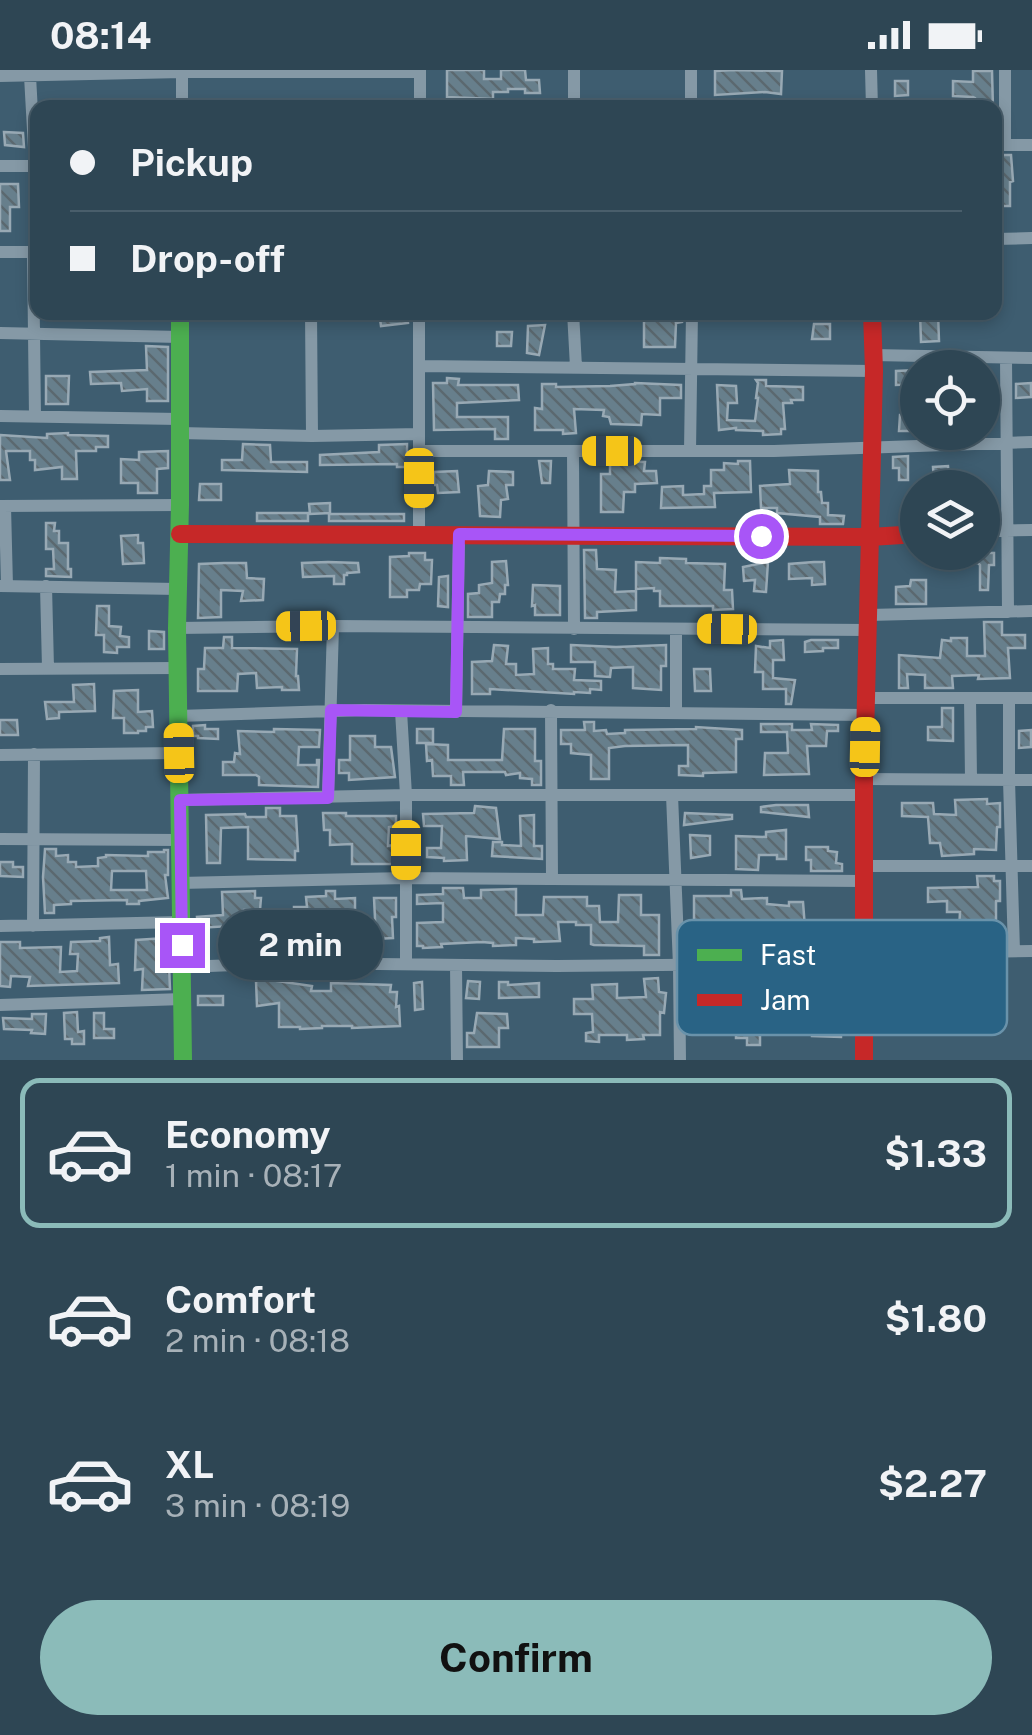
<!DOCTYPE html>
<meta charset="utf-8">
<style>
body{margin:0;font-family:"Public Sans",sans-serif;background:#3a505e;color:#f1f3f6;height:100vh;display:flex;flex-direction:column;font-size:38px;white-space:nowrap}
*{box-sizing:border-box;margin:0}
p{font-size:32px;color:#a7b1b8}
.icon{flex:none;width:55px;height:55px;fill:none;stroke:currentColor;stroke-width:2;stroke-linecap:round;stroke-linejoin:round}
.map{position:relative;height:990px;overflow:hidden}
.sheet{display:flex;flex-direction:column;background:#2e4654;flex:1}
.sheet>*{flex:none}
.banner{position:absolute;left:30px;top:30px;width:972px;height:220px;border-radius:20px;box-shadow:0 5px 15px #0003,0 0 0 2px #495e6b;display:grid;align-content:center;height:220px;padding:0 40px;background:#2e4654}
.fabs{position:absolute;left:900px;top:280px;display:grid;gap:20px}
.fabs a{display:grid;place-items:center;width:100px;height:100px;border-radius:50%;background:#2e4654;box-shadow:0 5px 15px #0003,0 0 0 2px #495e6b;font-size:50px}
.end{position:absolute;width:45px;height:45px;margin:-22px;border:12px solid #a855f7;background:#fff;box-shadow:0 0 0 5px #fff}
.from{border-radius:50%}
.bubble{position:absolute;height:70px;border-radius:35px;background:#2e4654;box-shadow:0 5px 15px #0003,0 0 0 2px #495e6b;font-size:32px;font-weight:700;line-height:70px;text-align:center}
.car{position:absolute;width:30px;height:60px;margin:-30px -15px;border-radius:12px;box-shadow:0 0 8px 2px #0007;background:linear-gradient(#f5c518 24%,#345 0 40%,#f5c518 0 76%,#345 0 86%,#f5c518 0)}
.banner b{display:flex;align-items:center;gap:35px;height:95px;font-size:38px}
.banner b+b{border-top:2px solid #495e6b}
.banner i{width:25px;height:25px;background:#f1f3f6}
ul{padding:18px 0 0;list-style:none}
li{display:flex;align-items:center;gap:30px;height:150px;margin:0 20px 15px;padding:0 20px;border:5px solid transparent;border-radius:20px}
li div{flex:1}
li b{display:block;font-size:38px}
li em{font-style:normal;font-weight:700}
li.on{border-color:#8bbbb9}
li>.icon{width:90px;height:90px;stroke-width:1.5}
.action{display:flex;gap:20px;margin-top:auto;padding:20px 40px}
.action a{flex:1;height:115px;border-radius:60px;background:#8bbbb9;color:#111;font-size:40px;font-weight:700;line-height:115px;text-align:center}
.status{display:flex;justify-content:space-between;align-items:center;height:70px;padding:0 50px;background:#2e4654;direction:ltr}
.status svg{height:28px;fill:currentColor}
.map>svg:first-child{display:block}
</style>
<div class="status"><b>08:14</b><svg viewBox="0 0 49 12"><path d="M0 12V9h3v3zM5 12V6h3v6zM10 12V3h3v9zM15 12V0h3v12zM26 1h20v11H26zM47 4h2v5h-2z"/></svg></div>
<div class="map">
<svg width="1032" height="990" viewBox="0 0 1032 990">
<defs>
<pattern id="building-back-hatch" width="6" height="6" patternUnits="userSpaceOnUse" patternTransform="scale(2.5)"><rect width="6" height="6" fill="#677f8c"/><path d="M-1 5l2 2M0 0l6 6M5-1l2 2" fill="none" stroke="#5b686f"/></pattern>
</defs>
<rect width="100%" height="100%" fill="#3e5d70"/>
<path fill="url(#building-back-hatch)" stroke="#98a9b4" stroke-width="2.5" fill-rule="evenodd" d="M447,0H484V9H501V0H525L526,10H539L540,23H525V19H508V22H493V29L447,27Z
M734,0L782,1L781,24L765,22L715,25V1Z
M973,1H992L993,38H976L975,28L973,27L953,26V11L973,12Z
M895,11H908V25L895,26Z
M4,62L23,63L24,77L5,75Z
M1000,85H1011L1013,111L1010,112V136H1000Z
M0,114H18L19,137H10V161H0Z
M379,242H407L408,253L381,256Z
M644,242H682V252L676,253L675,277H644Z
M920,242H938L939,271L921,272Z
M814,254H830V269H812Z
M545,255L539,285L527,283L528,256Z
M497,262H512L511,276H497Z
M146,276L168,277V331H147V319L122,321L121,313L91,314L90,302L147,300Z
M918,300V314L896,315V301Z
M46,306H69L68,334H46Z
M447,308L459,309L458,315H518L519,330L457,333V347H508V369H495V359L434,360L433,313H447Z
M982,309H992V341H982Z
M756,310H766V316L803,317V330H791L792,333H783L785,359H781V364L763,365V361L736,360V358L719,360L717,315L736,316L737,333H728L727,350L755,351L758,328H756L758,313Z
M635,313L681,315V328H660V345L642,344L641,355L611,354L609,347L603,346L604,340L574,339L576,363L563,364V360H535V338L542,339V314H556V317L610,316L635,314Z
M1031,313V327L1016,328V314Z
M918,344V358H914V361H899L900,345Z
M68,363V365L108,366V377H96V381H76L77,409H62V397L35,400V390H30V381H6L10,410H0V365L47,368V364Z
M243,374L270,375L271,392H307V402L222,400V390H242Z
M407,374V397H397V394L320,395V385L379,382V375Z
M168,381V398L157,399V423H138V413H121V389L139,390V382Z
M908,386V410H899V398H893V387Z
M539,391H551L550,413H542Z
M610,391L645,392L644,401H656L657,413L635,414V422H624L623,442H601V404H610Z
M738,391H750L751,422L714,423L715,437L661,438L662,417L683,416V425L704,424V416H711V400H724V393L738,394Z
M948,396L949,410L934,411L933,397Z
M789,400L818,401V422H821L822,433H828V445L844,446L843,454H820V447L777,443V438H761L760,416L790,414Z
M457,401L459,422L438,423L437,415H434V402Z
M489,401L513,402V415H506L508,429L501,430L500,447L480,446L478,416L488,415Z
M200,414H221V430H199Z
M330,433V443L310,444L309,434Z
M257,443H308V451H257Z
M329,444H404V451H329Z
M46,453H55L54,461H59V473H68V499H71V507L46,506V499H54L53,479H46Z
M138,465V473H143L144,493L123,494L121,466Z
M584,480H596L597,499L616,500L615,522L636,521V540L597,542V548H585Z
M940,482L994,483V495H989L988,520H980V495L978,493H941Z
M409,483H425V490H432L431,514H420L419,520H407V527H390V487L409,486Z
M660,488L686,489V493L725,494L724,520H732L733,539L713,540V536H660V521H654V518L636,519V492L660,493Z
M506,491L508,515H505V524H500L499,532H492V547H468V524L479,523V515L492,513V492Z
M328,492L358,493L359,502L347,503V505H344V514H334V506L303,507L302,493Z
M768,492L766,522L754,521L755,510L744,511L743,497Z
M814,492H824L825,514L812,515V508L789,509V494Z
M224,493H246L247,508L264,509L263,530L241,531L243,521L221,520V547L198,548L199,494Z
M448,506V537L438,536L439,507Z
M911,510H926V534H896V517L910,516Z
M533,515L560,516V545H535V535L532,536Z
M97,536H109V556L121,557L120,566L129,567V577H117V583L104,582V565H96Z
M984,552H1002V565H1025V578H1008L1010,608L978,609L979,605L952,606L953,618H925V605L907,604L908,618H899V585L940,588L942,570L951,571V568H967V586H985Z
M149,561L164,562V579H149Z
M224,567H232V578L297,579L296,606H298L299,620H282V617L257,618L256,603L238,604L237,621H198V599H204L205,578H223Z
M783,570L784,590H773V608L795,610L791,634H786V619H763V602H755L756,576L770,578V571Z
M811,570H838V578H823V581L805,582V572Z
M494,575L508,576L506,594H516V605L534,604L533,579L548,578V594H553V599H575L574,610L601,611V620L590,619V623L574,622V624L490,619V624H472V592L492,591Z
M571,575L616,577L666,575V596H661V620L633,618V597L611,598L610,607L595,606V592H571Z
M694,599H710L711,621H695Z
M94,614L95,641L59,642V648L47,649L45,632H74L73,615Z
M138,620V642L152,641L153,657H146V661H138V663H124V648H113L114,621Z
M942,638H953V671L928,670V657H942Z
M0,650H17L18,665H0Z
M584,652H594V661L606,660L607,664L625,663V660L696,659V657L742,660V669H736V702L703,703V706L679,705V696H688V675L625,676L609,678V709H591V685L571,683V674H561V660H585Z
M761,654H792V660H812L811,654L838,655V661H827L826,676H807L809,704L764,705L765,683H788L787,662H761Z
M205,655V659H218V669L198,668V666H193V656Z
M274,659L320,660L319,677H299L298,695H317V690H319L318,717L259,715V707L256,705H223V692H234L235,683L240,684L238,661L274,662Z
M417,659H433V673H417Z
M504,659H535V691H541V715H532V709L520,708V703L506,705L505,702H463L464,715H451V706H433L432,690L427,691L426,674L448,675V690H502Z
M1031,660V677L1019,678V661Z
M350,666H375V677H391L395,707L349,710V703H339V690H350Z
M987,729V734L1000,733V757H997L996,780L974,779V784L942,786L940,773H930L928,747L902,746V733H933L934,744L956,745L955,730Z
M776,735H808L809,747L761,742V737Z
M475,736L496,738L500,769L466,766L467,790L444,791V788L427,787V778H441L442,756H424L423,744L474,743Z
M266,738H280V746H296L298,781H295V790L248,789V757L221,758L220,793H207L206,745L245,744L246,747H266Z
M323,743H346V746H396V756L389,757L388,776L393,775V794H352V774L330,775V760H324Z
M685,743L732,745V749L684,755Z
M534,745V776H542V789L492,786L493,772H502V775L521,776L520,746Z
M786,760V789H777V785H759L758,800L736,799V766L766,767V762Z
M690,765L710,766V785L691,788Z
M806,777H828V781L837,782L836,793L842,794V801H811V790H806Z
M45,779H56V786L68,785V792H76V797L98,796V788L106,787V785L148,786V782H164V780H168V805H165L168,828L139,831V834H127V830L71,831V834L54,835V843H45L43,807ZM112,801H146L147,820H111Z
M0,792H13V797H23V807L0,806Z
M977,806H994V811H1000V831H996V858H992L993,865L979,867V860H959L960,842H947V831L928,832V818L978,817Z
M443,818H463L464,828H481V820L516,819V845H543L544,827H587V836H599L600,852H618L619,825H641V845H659V885H644V876L594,875L591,874V855H576V852H558L560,871L534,872V869L516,868V875L493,876V873L482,872L441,874L442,877L423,878V876H417V853L443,852V833L417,834V825L443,824Z
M731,820H741L742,829L767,828V834L789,836V832H803L805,858H795V873L757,876L758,869H754L753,861H749V852L726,851L725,874H717L718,851H694V826H731Z
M255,821V828H261L260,840H244L243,859L275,857L274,852L295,851V874L252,877L251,876H230V856L198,858L197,847L223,845L222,822Z
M326,821H335V829L355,828V842H336V846L329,847L330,851L294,850V837H307L306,827L326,826Z
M374,828H396V847H392L393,868L376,869Z
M109,867L110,895L118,894L119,913L28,916L30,907L11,906L10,917L0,916V872H20V878L61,877L60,902L77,901L78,884H70L71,872L100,871V868Z
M165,868L166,895H169L170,919L142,920L143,899L135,900L136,870Z
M843,903L844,917H830V938L842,937L841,967L812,966V928H814L811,904Z
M736,904H747L750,960L760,959V975H747V968H736V957L711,956V936H703L705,913L737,914Z
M658,908L659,922L666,923L664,943L660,942V965H643L644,969L627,970V965H599V972L586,971V963L593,962L592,944H574V929H593L592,915L617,914V928L646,927L644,909Z
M270,910L312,916L311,921H331V913L391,915L390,922H397L396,937L399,936L400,956L352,958V956H322V958L300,959V957H279V933L257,936L256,911Z
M468,911L480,912L479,929L466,928Z
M422,912L423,939L415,940L414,913Z
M499,912H508V915L539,913V927L499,928Z
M198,926H223V935H198Z
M77,942L78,962L84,961V974H72V969H65L64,943Z
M94,943H104V959H114V968H94Z
M477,943L507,944L508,958H499V977H467V963H474Z
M32,944H46L45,964L31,963L32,960L4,959L3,948L32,949Z"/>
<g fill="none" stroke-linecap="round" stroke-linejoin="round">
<path stroke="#8599a6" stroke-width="12" d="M691,0V38
M871,0L872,38
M0,6L182,2H420
M30,6L35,96
M182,38V2
M420,38V0
M574,38V0
M995,75H1032
M1005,75V0
M0,96H38
M995,169L1032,168
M0,182H37
M33,182L35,346
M311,242L312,366
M573,242L576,297
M0,263L180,267
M872,285L1032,288
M1006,288L1008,542
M419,296L874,301
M0,346L179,349
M180,363L312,366L419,364
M419,381H774L1032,372
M690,381L692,242
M573,382L574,559
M0,436L180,435
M5,436L7,516
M982,461L1032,460
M419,464V242
M0,516L178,519
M46,516L48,598
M869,545L1032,541
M177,558L333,556L868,560
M676,559V642
M0,599L178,598
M867,628H1032
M970,628L971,709
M1009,628V710L1014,881
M551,640L552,809
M401,641L406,725V894
M456,642L459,464
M178,646L364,640L866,645
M0,685L179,683
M864,709L1032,710
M672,725L679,896L680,990
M328,727L333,556
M180,730L406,725H864
M0,769L180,770
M864,796H1032
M180,813L406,808L864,811
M0,856L182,852
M33,856L34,684
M864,884L1032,881
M456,895L457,990
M182,897L291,893L557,896L864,893
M0,935L183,929"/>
<path stroke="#4caf50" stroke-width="18" d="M180,242V435L177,558L183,990"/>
<path stroke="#c62828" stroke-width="18" d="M180,464L870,467L918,464
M864,990V709L874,301L872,242"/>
</g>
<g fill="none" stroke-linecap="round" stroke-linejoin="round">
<path stroke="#a855f7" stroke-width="12" d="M182,875L180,730L328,728L331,640L456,642L459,464L761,466"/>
</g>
<rect x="677" y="850" width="330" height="115" rx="15" fill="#296385" stroke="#6992aa" stroke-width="2.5"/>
<rect x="697" y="879" width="45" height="12" fill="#4caf50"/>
<rect x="697" y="924" width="45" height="12" fill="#c62828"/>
<g font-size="28" fill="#fff">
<text x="760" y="895">Fast</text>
<text x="760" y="940">Jam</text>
</g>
</svg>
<div class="fabs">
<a><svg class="icon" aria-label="locate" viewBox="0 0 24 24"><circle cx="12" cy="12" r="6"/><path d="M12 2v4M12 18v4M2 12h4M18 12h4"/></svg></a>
<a><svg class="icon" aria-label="layers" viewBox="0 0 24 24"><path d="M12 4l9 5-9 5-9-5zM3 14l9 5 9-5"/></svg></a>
</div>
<i class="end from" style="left:761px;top:466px"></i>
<i class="end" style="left:182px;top:875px"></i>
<div class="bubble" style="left:218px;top:840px;width:165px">2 min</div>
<i class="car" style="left:612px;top:381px;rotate:270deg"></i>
<i class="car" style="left:419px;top:408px;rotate:180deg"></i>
<i class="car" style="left:306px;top:556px;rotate:269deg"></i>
<i class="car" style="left:727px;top:559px;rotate:271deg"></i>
<i class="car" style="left:865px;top:677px;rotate:1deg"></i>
<i class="car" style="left:179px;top:683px;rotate:359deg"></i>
<i class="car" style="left:406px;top:780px;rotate:180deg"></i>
<div class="banner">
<b><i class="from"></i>Pickup</b>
<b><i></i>Drop-off</b>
</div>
</div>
<section class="sheet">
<ul>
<li class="on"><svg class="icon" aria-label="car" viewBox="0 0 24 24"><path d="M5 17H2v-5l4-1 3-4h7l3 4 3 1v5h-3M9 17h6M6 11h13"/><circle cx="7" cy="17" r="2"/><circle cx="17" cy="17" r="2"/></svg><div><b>Economy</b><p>1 min · 08:17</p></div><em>$1.33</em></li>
<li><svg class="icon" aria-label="car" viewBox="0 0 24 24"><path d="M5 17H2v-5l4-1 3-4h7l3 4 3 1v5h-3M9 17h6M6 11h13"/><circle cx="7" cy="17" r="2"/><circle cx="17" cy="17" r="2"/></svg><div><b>Comfort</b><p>2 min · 08:18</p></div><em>$1.80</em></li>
<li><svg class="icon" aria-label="car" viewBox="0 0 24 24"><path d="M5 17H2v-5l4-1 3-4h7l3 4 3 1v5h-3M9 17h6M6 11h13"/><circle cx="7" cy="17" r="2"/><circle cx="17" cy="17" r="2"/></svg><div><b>XL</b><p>3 min · 08:19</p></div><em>$2.27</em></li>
</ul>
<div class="action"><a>Confirm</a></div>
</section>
